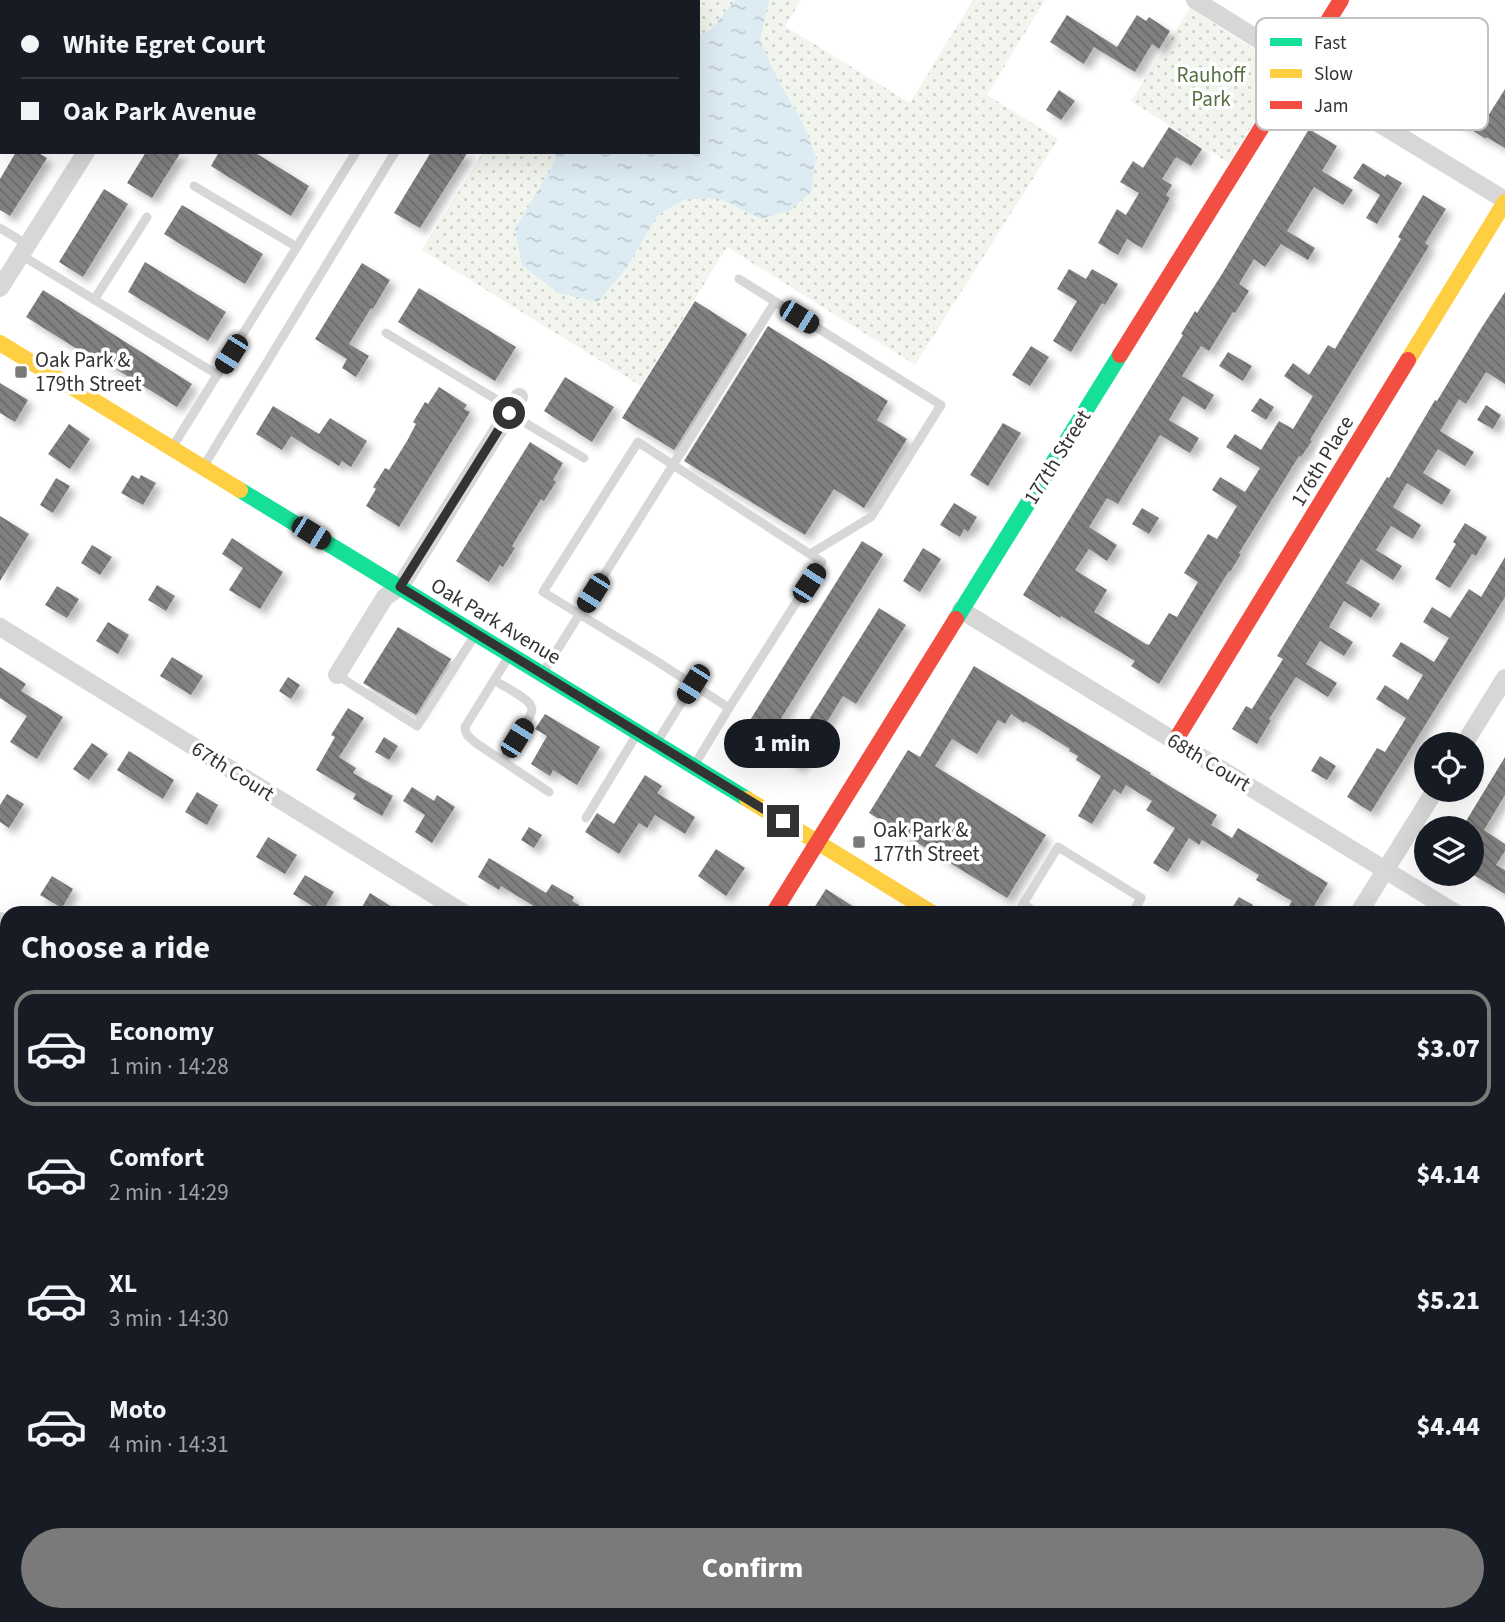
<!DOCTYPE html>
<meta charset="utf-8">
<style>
body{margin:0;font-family:"Source Sans 3",sans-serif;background:#242831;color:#f1f3f6;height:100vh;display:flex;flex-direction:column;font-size:26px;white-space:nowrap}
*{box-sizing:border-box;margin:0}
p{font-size:23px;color:#9ea1a6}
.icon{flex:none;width:38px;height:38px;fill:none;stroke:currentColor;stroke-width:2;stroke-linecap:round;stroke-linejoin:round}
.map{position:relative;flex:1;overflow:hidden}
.drawer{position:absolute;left:0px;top:906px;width:1505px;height:716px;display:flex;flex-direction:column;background:#171b24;border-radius:21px 21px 0 0;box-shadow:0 7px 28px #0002}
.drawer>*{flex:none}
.hud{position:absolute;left:0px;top:0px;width:700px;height:154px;box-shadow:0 7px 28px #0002;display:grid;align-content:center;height:154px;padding:0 21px;background:#171b24}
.tools{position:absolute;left:1414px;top:732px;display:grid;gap:14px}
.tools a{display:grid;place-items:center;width:70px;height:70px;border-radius:50%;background:#171b24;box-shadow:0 7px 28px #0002;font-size:35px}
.end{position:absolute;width:32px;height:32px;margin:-16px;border:9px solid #333;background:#fff;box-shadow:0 0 0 4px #fff}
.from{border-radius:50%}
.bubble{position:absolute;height:49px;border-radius:24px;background:#171b24;box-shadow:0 7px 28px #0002;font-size:23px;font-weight:800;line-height:49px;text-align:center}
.car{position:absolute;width:21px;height:42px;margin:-21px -10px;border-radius:9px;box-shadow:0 0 5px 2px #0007;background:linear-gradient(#222 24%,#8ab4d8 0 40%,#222 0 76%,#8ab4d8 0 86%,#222 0)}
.hud b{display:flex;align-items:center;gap:24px;height:66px;font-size:26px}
.hud b+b{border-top:2px solid #363941}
.hud i{width:18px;height:18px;background:#f1f3f6}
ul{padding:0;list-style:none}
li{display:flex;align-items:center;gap:21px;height:116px;margin:0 14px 10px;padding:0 7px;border:4px solid transparent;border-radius:21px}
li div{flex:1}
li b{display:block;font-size:26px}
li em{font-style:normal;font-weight:800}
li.current{border-color:#7a7a7a}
li>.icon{width:63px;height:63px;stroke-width:1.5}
h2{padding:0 21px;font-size:32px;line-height:84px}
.action{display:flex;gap:14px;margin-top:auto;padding:14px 21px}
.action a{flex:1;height:80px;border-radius:42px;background:#7a7a7a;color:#fff;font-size:28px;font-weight:800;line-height:80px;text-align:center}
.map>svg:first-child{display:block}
</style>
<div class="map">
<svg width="1505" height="1622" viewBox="0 0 1505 1622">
<defs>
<pattern id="grass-dots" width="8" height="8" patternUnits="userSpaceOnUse" patternTransform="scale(1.75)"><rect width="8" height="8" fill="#f1f5ed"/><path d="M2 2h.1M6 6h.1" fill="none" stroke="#cfd2cc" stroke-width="1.8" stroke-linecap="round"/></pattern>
<pattern id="water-ripples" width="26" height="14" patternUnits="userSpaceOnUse" patternTransform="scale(1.75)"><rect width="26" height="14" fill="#ddebf3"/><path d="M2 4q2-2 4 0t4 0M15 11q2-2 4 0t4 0" fill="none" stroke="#becad1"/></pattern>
<pattern id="building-back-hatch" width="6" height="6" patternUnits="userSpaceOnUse" patternTransform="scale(1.75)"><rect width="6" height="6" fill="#818181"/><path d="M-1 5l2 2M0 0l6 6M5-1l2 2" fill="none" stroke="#6a6a6a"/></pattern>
<filter id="shadow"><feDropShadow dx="6" dy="6" stdDeviation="3.5" flood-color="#0004"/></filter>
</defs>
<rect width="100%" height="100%" fill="#fff"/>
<path fill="url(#grass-dots)" d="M394,0H736L709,31L698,35V2H393Z
M769,0H801L785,26L910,103L973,0H1045L987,95L1058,139L915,365L727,247L641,386L422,250L483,152H556L553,164L627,267L658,215L686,199H720L761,219L812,190L816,157L803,123L779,82L760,40Z
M1190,8L1280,66L1284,71L1229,163L1131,101Z"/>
<path fill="url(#water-ripples)" d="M736,0H769L760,40L779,82L803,123L816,157L812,190L791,210L761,219L720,199H686L658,215L627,267L598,302L558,293L522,265L515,229L553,165L556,152H698V35L709,31Z"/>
<path fill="url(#building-back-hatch)" filter="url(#shadow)" d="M1067,15L1117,47L1137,15L1146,21L1149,17L1170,31L1159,49L1152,44L1135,72L1094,47L1084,64L1050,42Z
M1368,28L1391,42L1385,51L1409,66L1429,33L1445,43L1431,66L1461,85L1455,95L1488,116L1505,89V148L1486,137V139L1410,91L1409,92L1379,74L1380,72L1352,55Z
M1059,90L1075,101L1061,120L1046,110Z
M1169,127L1202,149L1191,166L1176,157L1162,179L1172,185L1166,195L1170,198L1152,230L1142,248L1127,239L1118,255L1098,243L1117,209L1126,215L1139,193L1120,182L1133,161L1143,168Z
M1309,129L1337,146L1322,171L1353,190L1343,205L1314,187L1287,231L1315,248L1308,260L1281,244L1265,267L1254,259L1239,284L1249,291L1235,313L1233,312L1209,351L1201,346L1182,376L1214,395L1205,410L1183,396L1169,420L1199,438L1190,453L1160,435L1118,504L1107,498L1089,527L1117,545L1107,561L1089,549L1075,570L1107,590L1094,612L1146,644L1149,645L1169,613L1177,617L1198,582L1184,573L1208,534L1217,539L1237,506L1212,490L1220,477L1245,492L1260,468L1226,447L1235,434L1261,450L1279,421L1293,429L1313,396L1284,376L1293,363L1309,375L1328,345L1335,349L1401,239L1398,237L1423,195L1446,209L1425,243L1429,246L1310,440L1312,441L1301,457L1299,456L1239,553L1241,554L1230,572L1229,571L1159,684L1131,666L1135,661L1061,616L1060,618L1023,595L1183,335L1181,334L1195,311L1197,313L1222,274Z
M16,152H37L47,158L10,216L0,210V179Z
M146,152H181L152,198L127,183Z
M219,152H254L309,186L291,216L211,166Z
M431,152H468L420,228L394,213Z
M1363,163L1385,177L1387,174L1402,183L1377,224L1366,218L1380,195L1353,178Z
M104,189L128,204L83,277L59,262Z
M182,205L263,254L245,284L164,234Z
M145,262L226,312L208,341L128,292Z
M362,263L390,280L373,309L371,308L349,344L369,356L356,377L342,368L347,359L315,339Z
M1069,269L1086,279L1092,269L1118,284L1105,305L1102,303L1071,352L1053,341L1077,301L1057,289Z
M419,288L516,347L495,381L398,322Z
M43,290L192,384L177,407L84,349L82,352L26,317Z
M1505,292V384L1486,372L1466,404L1459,399L1440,431L1474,452L1465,466L1438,449L1423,473L1451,490L1442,505L1407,483L1393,507L1421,525L1413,539L1391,526L1376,550L1402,566L1393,580L1361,559L1346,583L1380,604L1371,618L1344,601L1329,627L1353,642L1344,656L1320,641L1306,664L1337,683L1328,697L1296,677L1269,719L1271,720L1257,744L1232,729L1246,706L1252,709L1283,659L1277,656L1387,477L1389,478L1435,400L1437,401L1482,327Z
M695,301L747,334L674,450L622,418Z
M768,326L888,401L877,420L907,439L864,508L834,489L805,535L684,461Z
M1031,346L1049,357L1030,386L1012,375Z
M1228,352L1252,366L1243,381L1219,366Z
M565,377L614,407L592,442L544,411Z
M0,383L28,400L15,422L0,413Z
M439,387L467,405L464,409L470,412L399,527L366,506L376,489L373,487L385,468L389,470L407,441L416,424L413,422L425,402L428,404Z
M1260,398L1274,407L1266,420L1251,411Z
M1486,405L1501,415L1493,429L1477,420Z
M273,406L319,434L330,418L367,441L351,467L342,461L339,466L291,436L282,450L256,434Z
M1003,423L1021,433L988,486L970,475Z
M69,424L90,439L70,469L48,454Z
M530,442L563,463L553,480L556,482L544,501L541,499L512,546L515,548L503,567L500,565L489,582L456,561Z
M132,475L139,479L141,475L156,483L143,505L121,493Z
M56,478L70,486L53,513L40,505Z
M954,503L977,517L968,532L964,529L960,537L940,525Z
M1142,508L1159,518L1149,534L1132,524Z
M0,516L29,534L0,581Z
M1465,523L1487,537L1476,556L1472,554L1450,588L1435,579L1456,544L1453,542Z
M232,538L283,572L260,609L229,590L243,568L222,554Z
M862,541L883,554L764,746L742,733Z
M92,545L112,557L100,575L81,563Z
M923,548L941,559L920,592L903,581Z
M1505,557V597L1371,812L1347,797L1377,748L1385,752L1406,718L1376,699L1385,685L1408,700L1423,675L1392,656L1401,642L1434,662L1449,638L1423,622L1432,607L1450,618L1469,589L1481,597Z
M157,585L175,596L166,611L148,600Z
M57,586L79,599L67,618L45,605Z
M879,608L906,625L856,704L843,696L799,767L785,758Z
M108,622L129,635L118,654L96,641Z
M398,627L451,659L416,715L363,683Z
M172,657L203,676L191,695L160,676Z
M974,666L1151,773L1150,774L1217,815L1211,825L1232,838L1238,828L1328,883L1309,914H1284L1292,901L1256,880L1259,875L1202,840L1199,845L1189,838L1168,872L1153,863L1175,828L1146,810L1152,801L1126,785L1121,794L1114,789L1092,824L1078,816L1101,776L1076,760L1078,756L1069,751L1070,749L1025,721L1024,723L1011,714L1005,724L998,720L977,754L952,739L935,766L1046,835L1007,898L869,813L908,750L920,757Z
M0,667L26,684L21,691L63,717L37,759L10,742L27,716L0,698Z
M288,677L300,685L291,699L279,691Z
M348,708L364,718L339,757L356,768L353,773L393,796L382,816L353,799L356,794L316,770L335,737L331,735Z
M545,714L600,747L577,785L553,770L550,776L531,764L547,736L535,729Z
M384,737L398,746L389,760L375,752Z
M92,743L108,754L89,780L73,769Z
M129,751L174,780L163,799L117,770Z
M1320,756L1336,766L1327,780L1311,771Z
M1505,757V795L1484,830L1505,844V851L1496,865L1505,870V894L1472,874V828H1466L1463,826Z
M645,775L662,786L657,793L695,817L685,834L655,815L647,828L639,823L619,854L585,832L597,813L614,824Z
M412,787L434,801L437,795L455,807L432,843L415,832L425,815L403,801Z
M197,792L218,805L207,825L185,812Z
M7,794L24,804L9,828L0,822V805Z
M529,827L542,835L534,848L521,840Z
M268,837L297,855L285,874L256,857Z
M716,849L745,868L726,896L698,876Z
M489,858L546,893L552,884L574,897L572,901L579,905L574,914H534L537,908L501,886L499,890L478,877Z
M305,875L334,892L322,912L293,894Z
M52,876L73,889L62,908L40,895Z
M826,889L865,914H810Z
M370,893L403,914H358Z
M1239,897L1253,905L1247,914H1228Z"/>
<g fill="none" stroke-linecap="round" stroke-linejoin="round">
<path stroke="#d7d7d7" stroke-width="9" d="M194,186L297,247
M0,228L28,245
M21,255L218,375
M739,279L941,405L871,517L810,554
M94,300L147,217
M386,333L512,409
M509,413L584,458
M173,446L356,152
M205,464L395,152
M509,656L465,727C465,735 470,738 476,743L549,792
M544,671L775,302
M337,675L417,726L475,635
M494,680C503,686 524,696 530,704C533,709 532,711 530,716L503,761
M657,742L693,684
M695,764L729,708L822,562L638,442L543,592L658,662L729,708
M586,818L637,734
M1018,914L1023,904
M1039,914L1023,904L1058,847L1141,898L1132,914
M1498,1249L1505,1237
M1498,1409L1505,1413"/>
<path stroke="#d7d7d7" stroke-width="18" d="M1195,0L1283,55L1296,73L1505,200
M182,2L183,0
M0,288L86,152
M961,610L1457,914
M0,627L465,914
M337,675L385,597L400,587L519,397
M1464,744L1505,678
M1358,914L1436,789
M0,921L7,925
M1498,939L1505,943
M0,1212L7,1216
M0,1503L7,1507
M181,1615L192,1622
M652,1615L663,1622
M333,1622L337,1615
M921,1622L925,1615"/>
<path stroke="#16e098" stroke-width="16" d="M240,490L747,799
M956,619L1120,355"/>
<path stroke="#ffcf43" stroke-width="16" d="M0,343L240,490
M1408,360L1505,202
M747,799L934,914
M1498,1258L1505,1262
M1502,1622L1505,1617"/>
<path stroke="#f24e42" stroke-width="16" d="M1120,355L1341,0
M1175,741L1408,360
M773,914L956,619"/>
</g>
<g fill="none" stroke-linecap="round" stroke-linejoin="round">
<path stroke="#333" stroke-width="9" d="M509,413L400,587L783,821"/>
</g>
<g fill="#7a7a7a" stroke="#fff" stroke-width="2.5">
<rect x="14" y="365" width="14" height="14" rx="3.5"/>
<rect x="852" y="835" width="14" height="14" rx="3.5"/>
</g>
<g text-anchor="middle" stroke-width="7" stroke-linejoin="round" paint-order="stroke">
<g font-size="21" fill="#56703f" stroke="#fff">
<text x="1211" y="82">Rauhoff<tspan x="1211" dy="24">Park</tspan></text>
</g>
<g font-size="21" fill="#333" stroke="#fff" text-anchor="start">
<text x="35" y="367">Oak Park &amp;<tspan x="35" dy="24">179th Street</tspan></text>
<text x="873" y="837">Oak Park &amp;<tspan x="873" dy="24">177th Street</tspan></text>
</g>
<g font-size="21" fill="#333" stroke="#fff">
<text transform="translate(1057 457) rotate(-58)" y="7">177th Street</text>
<text transform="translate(1322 461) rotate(-59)" y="7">176th Place</text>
<text transform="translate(496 621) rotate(31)" y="7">Oak Park Avenue</text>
<text transform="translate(1209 762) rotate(31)" y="7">68th Court</text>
<text transform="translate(233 771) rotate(32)" y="7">67th Court</text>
</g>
</g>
<rect x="1256" y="18" width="232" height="112" rx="10" fill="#fff" stroke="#c2c2c2" stroke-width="2"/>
<rect x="1270" y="38" width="32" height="8" fill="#16e098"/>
<rect x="1270" y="69" width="32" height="9" fill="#ffcf43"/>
<rect x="1270" y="101" width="32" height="8" fill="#f24e42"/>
<g font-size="19" fill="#333">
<text x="1314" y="49">Fast</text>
<text x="1314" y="80">Slow</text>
<text x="1314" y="112">Jam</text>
</g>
</svg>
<div class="tools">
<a><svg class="icon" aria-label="locate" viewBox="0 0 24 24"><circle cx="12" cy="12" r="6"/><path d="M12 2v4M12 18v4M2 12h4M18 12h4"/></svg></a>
<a><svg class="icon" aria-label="layers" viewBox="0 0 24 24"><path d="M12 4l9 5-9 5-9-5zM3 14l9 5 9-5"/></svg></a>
</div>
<i class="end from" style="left:509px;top:413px"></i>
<i class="end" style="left:783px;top:821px"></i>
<div class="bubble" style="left:724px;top:719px;width:116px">1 min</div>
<i class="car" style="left:799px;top:317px;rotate:122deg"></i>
<i class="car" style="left:231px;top:354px;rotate:212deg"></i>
<i class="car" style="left:311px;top:533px;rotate:122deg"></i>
<i class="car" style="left:809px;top:583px;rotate:33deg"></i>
<i class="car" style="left:593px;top:593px;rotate:212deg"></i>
<i class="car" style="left:693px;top:684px;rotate:212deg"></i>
<i class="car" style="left:517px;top:738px;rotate:32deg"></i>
<div class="hud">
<b><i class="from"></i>White Egret Court</b>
<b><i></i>Oak Park Avenue</b>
</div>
<section class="drawer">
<h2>Choose a ride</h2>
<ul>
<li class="current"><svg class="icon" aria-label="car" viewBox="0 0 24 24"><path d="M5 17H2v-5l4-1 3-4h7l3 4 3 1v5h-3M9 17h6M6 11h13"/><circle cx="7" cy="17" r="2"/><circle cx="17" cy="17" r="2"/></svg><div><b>Economy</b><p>1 min · 14:28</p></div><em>$3.07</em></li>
<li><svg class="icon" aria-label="car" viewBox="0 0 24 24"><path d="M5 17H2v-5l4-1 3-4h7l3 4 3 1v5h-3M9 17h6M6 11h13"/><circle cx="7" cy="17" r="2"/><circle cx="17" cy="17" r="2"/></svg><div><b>Comfort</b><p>2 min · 14:29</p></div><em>$4.14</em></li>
<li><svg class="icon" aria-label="car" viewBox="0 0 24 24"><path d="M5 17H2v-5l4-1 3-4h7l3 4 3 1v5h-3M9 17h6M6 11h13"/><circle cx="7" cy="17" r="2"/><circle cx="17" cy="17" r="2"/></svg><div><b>XL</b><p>3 min · 14:30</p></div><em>$5.21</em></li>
<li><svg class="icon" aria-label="car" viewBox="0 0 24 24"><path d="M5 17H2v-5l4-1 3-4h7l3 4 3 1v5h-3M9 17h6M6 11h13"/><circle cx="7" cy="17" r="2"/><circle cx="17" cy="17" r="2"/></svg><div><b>Moto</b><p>4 min · 14:31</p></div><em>$4.44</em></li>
</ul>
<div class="action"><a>Confirm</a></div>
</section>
</div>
